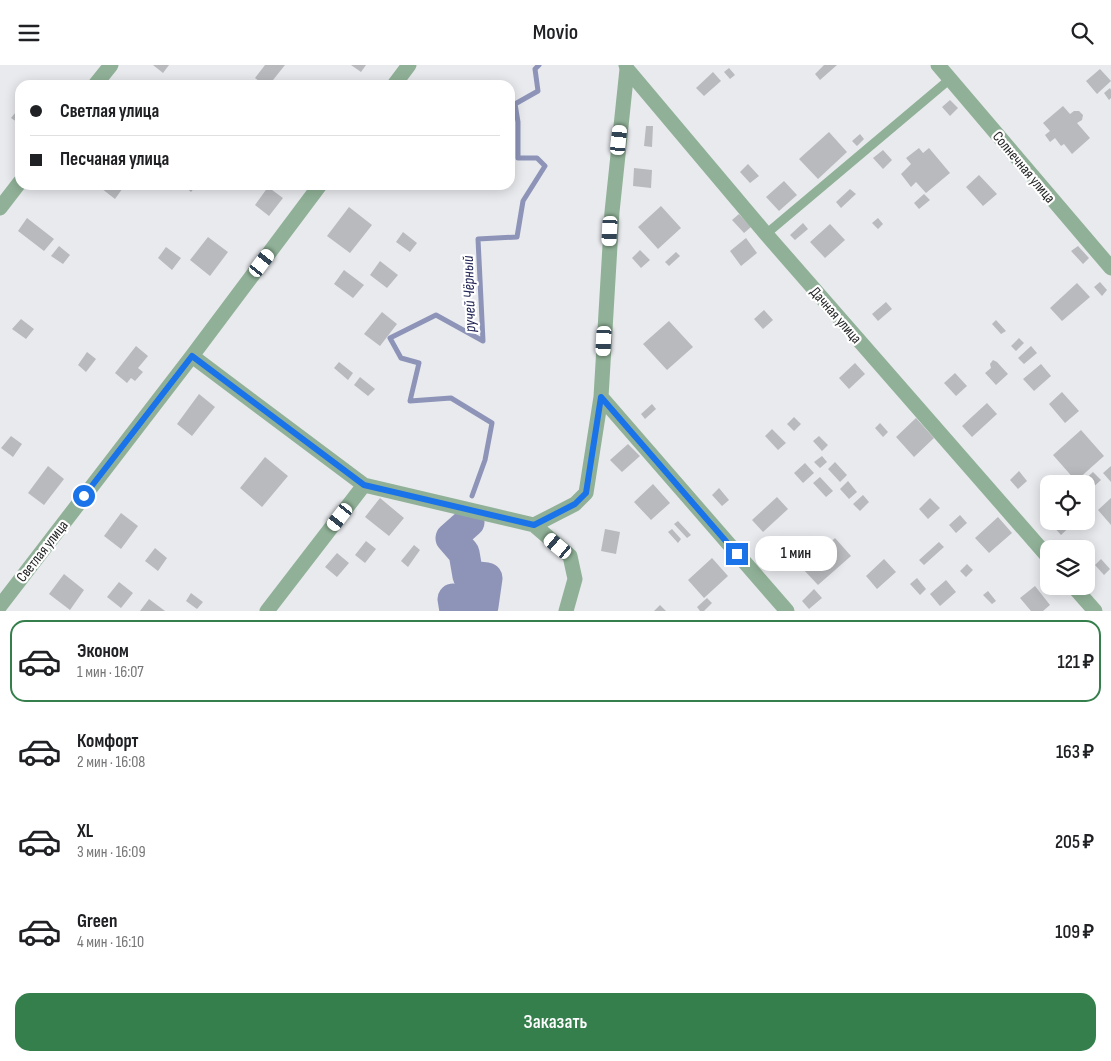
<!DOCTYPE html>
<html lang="ru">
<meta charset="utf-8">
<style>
body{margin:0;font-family:"Sofia Sans Condensed",sans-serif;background:#f6f6f6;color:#202124;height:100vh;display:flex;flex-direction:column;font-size:19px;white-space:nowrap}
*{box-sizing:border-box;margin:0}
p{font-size:16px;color:#757577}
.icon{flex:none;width:28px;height:28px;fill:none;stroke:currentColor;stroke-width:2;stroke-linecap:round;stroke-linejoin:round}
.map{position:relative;height:546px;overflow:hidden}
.details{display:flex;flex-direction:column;background:#fff;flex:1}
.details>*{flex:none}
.banner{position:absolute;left:15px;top:15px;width:500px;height:110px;border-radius:15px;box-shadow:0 2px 12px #0003;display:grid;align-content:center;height:110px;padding:0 15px;background:#fff}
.tools{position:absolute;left:1040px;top:410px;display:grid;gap:10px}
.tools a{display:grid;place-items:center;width:55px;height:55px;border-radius:10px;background:#fff;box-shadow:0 2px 12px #0003;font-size:25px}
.end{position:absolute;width:22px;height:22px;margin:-11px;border:6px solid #1a73e8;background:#fff;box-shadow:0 0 0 2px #fff}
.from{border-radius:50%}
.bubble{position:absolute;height:35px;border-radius:15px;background:#fff;box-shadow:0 2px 12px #0003;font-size:16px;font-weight:600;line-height:35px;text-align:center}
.car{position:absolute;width:15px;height:30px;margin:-15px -8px;border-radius:6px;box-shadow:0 0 4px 1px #0007;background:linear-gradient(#fff 24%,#345 0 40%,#fff 0 76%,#345 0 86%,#fff 0)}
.banner b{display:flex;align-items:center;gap:18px;height:48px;font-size:19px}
.banner b+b{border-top:1px solid #e0e0e0}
.banner i{width:12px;height:12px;background:#202124}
ul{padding:9px 0 0;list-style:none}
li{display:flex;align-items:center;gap:15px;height:82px;margin:0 10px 8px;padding:0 5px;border:2px solid transparent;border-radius:15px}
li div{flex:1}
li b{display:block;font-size:19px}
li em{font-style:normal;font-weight:600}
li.active{border-color:#357f4c}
li>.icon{width:45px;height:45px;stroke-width:1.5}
.primary-button{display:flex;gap:10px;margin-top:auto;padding:10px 15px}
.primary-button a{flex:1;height:58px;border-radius:15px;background:#357f4c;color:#fff;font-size:20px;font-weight:600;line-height:58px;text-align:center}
header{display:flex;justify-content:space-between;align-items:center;height:65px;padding:0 15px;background:#fff;font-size:22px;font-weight:600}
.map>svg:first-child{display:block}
</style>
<header><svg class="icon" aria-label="menu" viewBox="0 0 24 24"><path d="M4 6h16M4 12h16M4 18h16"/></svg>Movio<svg class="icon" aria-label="search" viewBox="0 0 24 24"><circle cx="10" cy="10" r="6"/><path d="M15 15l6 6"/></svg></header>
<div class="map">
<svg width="1111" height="546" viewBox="0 0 1111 546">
<rect width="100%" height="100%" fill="#e9eaee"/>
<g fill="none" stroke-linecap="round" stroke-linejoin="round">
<path stroke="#8d94b8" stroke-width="5" d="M472,431L485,395L492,358L451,333L410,336L419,298L401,293L390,273L436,250L483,276L478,174L517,172L523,136L545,101L537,93H518V57L515,39L538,26L535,4L539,0"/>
<path stroke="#8d94b8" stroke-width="31" d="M455,546L453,534L483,541L487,513L468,511L464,488L451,473L469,457"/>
</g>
<path fill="#b9babe" d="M153,0H169L163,8Z
M265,0H285L269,20H264L255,13Z
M351,0H366L361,7Z
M824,0H837L820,15L815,9Z
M729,3L735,10L730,14L724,7Z
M1100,4L1111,16L1097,29L1086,16Z
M713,7L721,16L704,31L696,23Z
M1110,23L1111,25V33L1109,35L1104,28Z
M950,35L958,43L950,51L942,42Z
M1063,41L1070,49L1074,46H1079L1083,50L1082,55L1077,58L1090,73L1072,89L1064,79L1061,81L1055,73L1050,77L1045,70L1050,66L1043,58Z
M20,42V59L11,53Z
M646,61H653L652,82L644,81Z
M829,67L847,87L818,114L799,94Z
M860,69L864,74L857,81L852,76Z
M919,83L923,88L929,83L950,108L926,128L916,117L911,122L901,109L911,99L906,93Z
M883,85L892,95L883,104L873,93Z
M748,99L759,111L750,118L740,107Z
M634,103L652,105L651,123L633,121Z
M979,110L997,129L983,141L966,122Z
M784,116L797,130L779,146L766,132Z
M97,120H125L115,134Z
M183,120H197L191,127Z
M268,122L283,133L269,151L255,140Z
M850,124L856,129L841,143L836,137Z
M924,129L930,135L919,144L914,138Z
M661,141L681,163L658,184L638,162Z
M349,142L372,160L350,188L327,171Z
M739,149L751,162L744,168L732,155Z
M27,153L54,174L44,186L18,166Z
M878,153L883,159L878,164L872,158Z
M803,158L808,164L795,175L790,170Z
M830,159L845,175L825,193L810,177Z
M403,167L417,178L410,187L396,177Z
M208,172L228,187L210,211L190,195Z
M746,173L757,188L741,201L730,186Z
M59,181L70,190L63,199L51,191Z
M1078,181L1089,193L1083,199L1071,186Z
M166,182L181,193L172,205L158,193Z
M640,185L650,195L641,203L632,193Z
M676,187L680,191L669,201L665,197Z
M380,196L398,210L387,223L370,210Z
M344,205L364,220L353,233L334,219Z
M1100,217L1107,225L1102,231L1094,222Z
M1077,218L1090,232L1062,256L1050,243Z
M886,237L892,244L878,256L872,249Z
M764,245L773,255L763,264L754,254Z
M382,247L397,259L380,281L364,269Z
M21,254L34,264L26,274L12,264Z
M996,255L1006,266L1001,269L992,259Z
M669,256L693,282L667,305L643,279Z
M1019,273L1024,278L1016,286L1011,281Z
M136,281L148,291L138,303L143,307L135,316L131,313L127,318L115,308Z
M1031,281L1037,288L1024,299L1018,293Z
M87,287L96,294L86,307L78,300Z
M993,295L997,297L1008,309L996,320L985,308L991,303L990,299Z
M339,297L353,308L348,315L334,303Z
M855,298L865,309L849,324L839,313Z
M1041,299L1051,311L1034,326L1023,314Z
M955,308L967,321L956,331L944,318Z
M360,312L375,324L368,331L354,320Z
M1062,327L1079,346L1065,358L1049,339Z
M199,329L215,342L192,371L177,359Z
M987,338L997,349L972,372L962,361Z
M652,339L656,344L645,354L641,349Z
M794,352L801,359L794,366L787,359Z
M916,353L934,373L914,392L896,372Z
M880,358L888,367L883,372L875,363Z
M772,364L786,378L778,385L765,371Z
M1081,365L1104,391L1076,416L1053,390Z
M11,371L22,379L13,392L1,383Z
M819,371L828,380L822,386L813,376Z
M628,379L640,391L622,407L610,395Z
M822,391L827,397L820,403L814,397Z
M265,392L288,411L262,442L240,423Z
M835,397L847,410L840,417L828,404Z
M805,398L814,408L803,418L794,408Z
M48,401L64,414L44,440L28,428Z
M1111,401V417L1103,408Z
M1019,406L1027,416L1018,424L1010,415Z
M1093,407L1101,415L1088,427L1086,425V419H1080Z
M820,412L833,426L826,432L813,418Z
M848,416L857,427L849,434L840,424Z
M653,419L670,438L651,455L634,437Z
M719,423L729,435L722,441L712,430Z
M863,430L869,437L860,446L853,439Z
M777,432L788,444L763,467L752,455Z
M380,433L404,453L389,471L365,452Z
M930,433L940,443L928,454L919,444Z
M1111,433V460L1098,445Z
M121,448L138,461L121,484L104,471Z
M960,450L967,458L956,468L949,460Z
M998,452L1012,468L989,488L975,473Z
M678,456L691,470L687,473L674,459Z
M1056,456H1076L1061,470L1052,460Z
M605,464L620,467L616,489L601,486Z
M672,464L681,474L678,478L668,467Z
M835,473L851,491L818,520L802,503Z
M366,476L376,484L365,498L355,490Z
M939,477L944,482L924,500L919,495Z
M414,480L420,485L408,502L401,496Z
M155,483L167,493L158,506L145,496Z
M337,488L349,498L337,512L325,502Z
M712,493L728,511L704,533L688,515Z
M884,494L896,507L877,524L866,511Z
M1101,494L1110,504L1104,510L1095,500Z
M967,499L973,505L966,512L960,506Z
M64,509L84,525L70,545L49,529Z
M917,513L926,524L920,530L910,519Z
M946,515L956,527L940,541L930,529Z
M119,517L133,528L121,543L107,532Z
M1035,521L1050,540L1043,546H1031L1020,533Z
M814,524L822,533L809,544L802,536Z
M988,526L996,536L992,539L983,530Z
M191,528L203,537L197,544L186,536Z
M707,533L712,538L704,546H700L697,542Z
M149,534L165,546H140Z
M660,540L666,546H654Z"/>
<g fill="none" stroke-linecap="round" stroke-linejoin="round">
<path stroke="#90b197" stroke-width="9" d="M766,169L950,14"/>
<path stroke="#90b197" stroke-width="15" d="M938,0L1111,203
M627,4L766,169L1049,493
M95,20L111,0
M394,20L409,0
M0,143L20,117
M192,291L364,420L534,460L575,439L586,428L601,332L612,147L627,4L626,0
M601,332L787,546
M534,460L570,491L575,514L566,546
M1073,521L1095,546
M0,541L192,291L320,120
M267,546L364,420"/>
</g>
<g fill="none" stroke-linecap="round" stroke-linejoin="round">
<path stroke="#1a73e8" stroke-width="6" d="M84,431L192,291L364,420L534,460L575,439L586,428L601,332L737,489"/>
</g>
<g text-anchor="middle" stroke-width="4.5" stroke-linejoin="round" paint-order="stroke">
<g font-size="15" fill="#262728" stroke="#fff">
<text transform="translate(1024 102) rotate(50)" y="5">Солнечная улица</text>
<text transform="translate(836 250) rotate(49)" y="5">Дачная улица</text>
<text transform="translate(42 486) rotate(-52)" y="5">Светлая улица</text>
</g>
<g font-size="16" font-style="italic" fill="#222655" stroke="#fff">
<text transform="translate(468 229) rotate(-92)" y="6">ручей Чёрный</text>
</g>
</g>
</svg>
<div class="tools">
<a><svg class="icon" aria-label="locate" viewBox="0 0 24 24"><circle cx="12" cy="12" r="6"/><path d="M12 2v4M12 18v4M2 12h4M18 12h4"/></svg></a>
<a><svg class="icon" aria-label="layers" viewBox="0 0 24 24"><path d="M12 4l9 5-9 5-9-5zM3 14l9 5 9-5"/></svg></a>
</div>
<i class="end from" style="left:84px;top:431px"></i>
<i class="end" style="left:737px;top:489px"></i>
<div class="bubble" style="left:755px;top:471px;width:82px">1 мин</div>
<i class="car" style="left:619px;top:75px;rotate:6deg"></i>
<i class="car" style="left:610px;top:166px;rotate:183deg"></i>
<i class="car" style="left:262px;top:198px;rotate:37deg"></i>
<i class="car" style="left:604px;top:276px;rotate:183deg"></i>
<i class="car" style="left:340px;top:452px;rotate:218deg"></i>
<i class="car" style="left:558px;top:481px;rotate:310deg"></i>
<div class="banner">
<b><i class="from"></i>Светлая улица</b>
<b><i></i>Песчаная улица</b>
</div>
</div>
<section class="details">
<ul>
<li class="active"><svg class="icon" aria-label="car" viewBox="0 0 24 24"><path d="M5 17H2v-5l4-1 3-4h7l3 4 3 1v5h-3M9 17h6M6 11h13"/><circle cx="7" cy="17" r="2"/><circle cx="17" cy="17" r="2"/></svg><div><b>Эконом</b><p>1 мин · 16:07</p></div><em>121 ₽</em></li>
<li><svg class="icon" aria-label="car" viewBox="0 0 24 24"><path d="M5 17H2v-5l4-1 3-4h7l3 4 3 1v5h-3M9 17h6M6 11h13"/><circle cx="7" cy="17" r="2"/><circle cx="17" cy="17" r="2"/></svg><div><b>Комфорт</b><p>2 мин · 16:08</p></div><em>163 ₽</em></li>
<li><svg class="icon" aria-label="car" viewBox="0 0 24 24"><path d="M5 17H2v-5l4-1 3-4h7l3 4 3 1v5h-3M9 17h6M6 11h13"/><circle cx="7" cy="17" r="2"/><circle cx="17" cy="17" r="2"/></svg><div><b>XL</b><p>3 мин · 16:09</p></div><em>205 ₽</em></li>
<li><svg class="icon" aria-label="car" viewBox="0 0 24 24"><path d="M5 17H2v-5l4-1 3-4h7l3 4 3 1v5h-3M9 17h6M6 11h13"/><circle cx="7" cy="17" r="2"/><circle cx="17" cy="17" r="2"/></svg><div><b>Green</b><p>4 мин · 16:10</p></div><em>109 ₽</em></li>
</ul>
<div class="primary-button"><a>Заказать</a></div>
</section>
